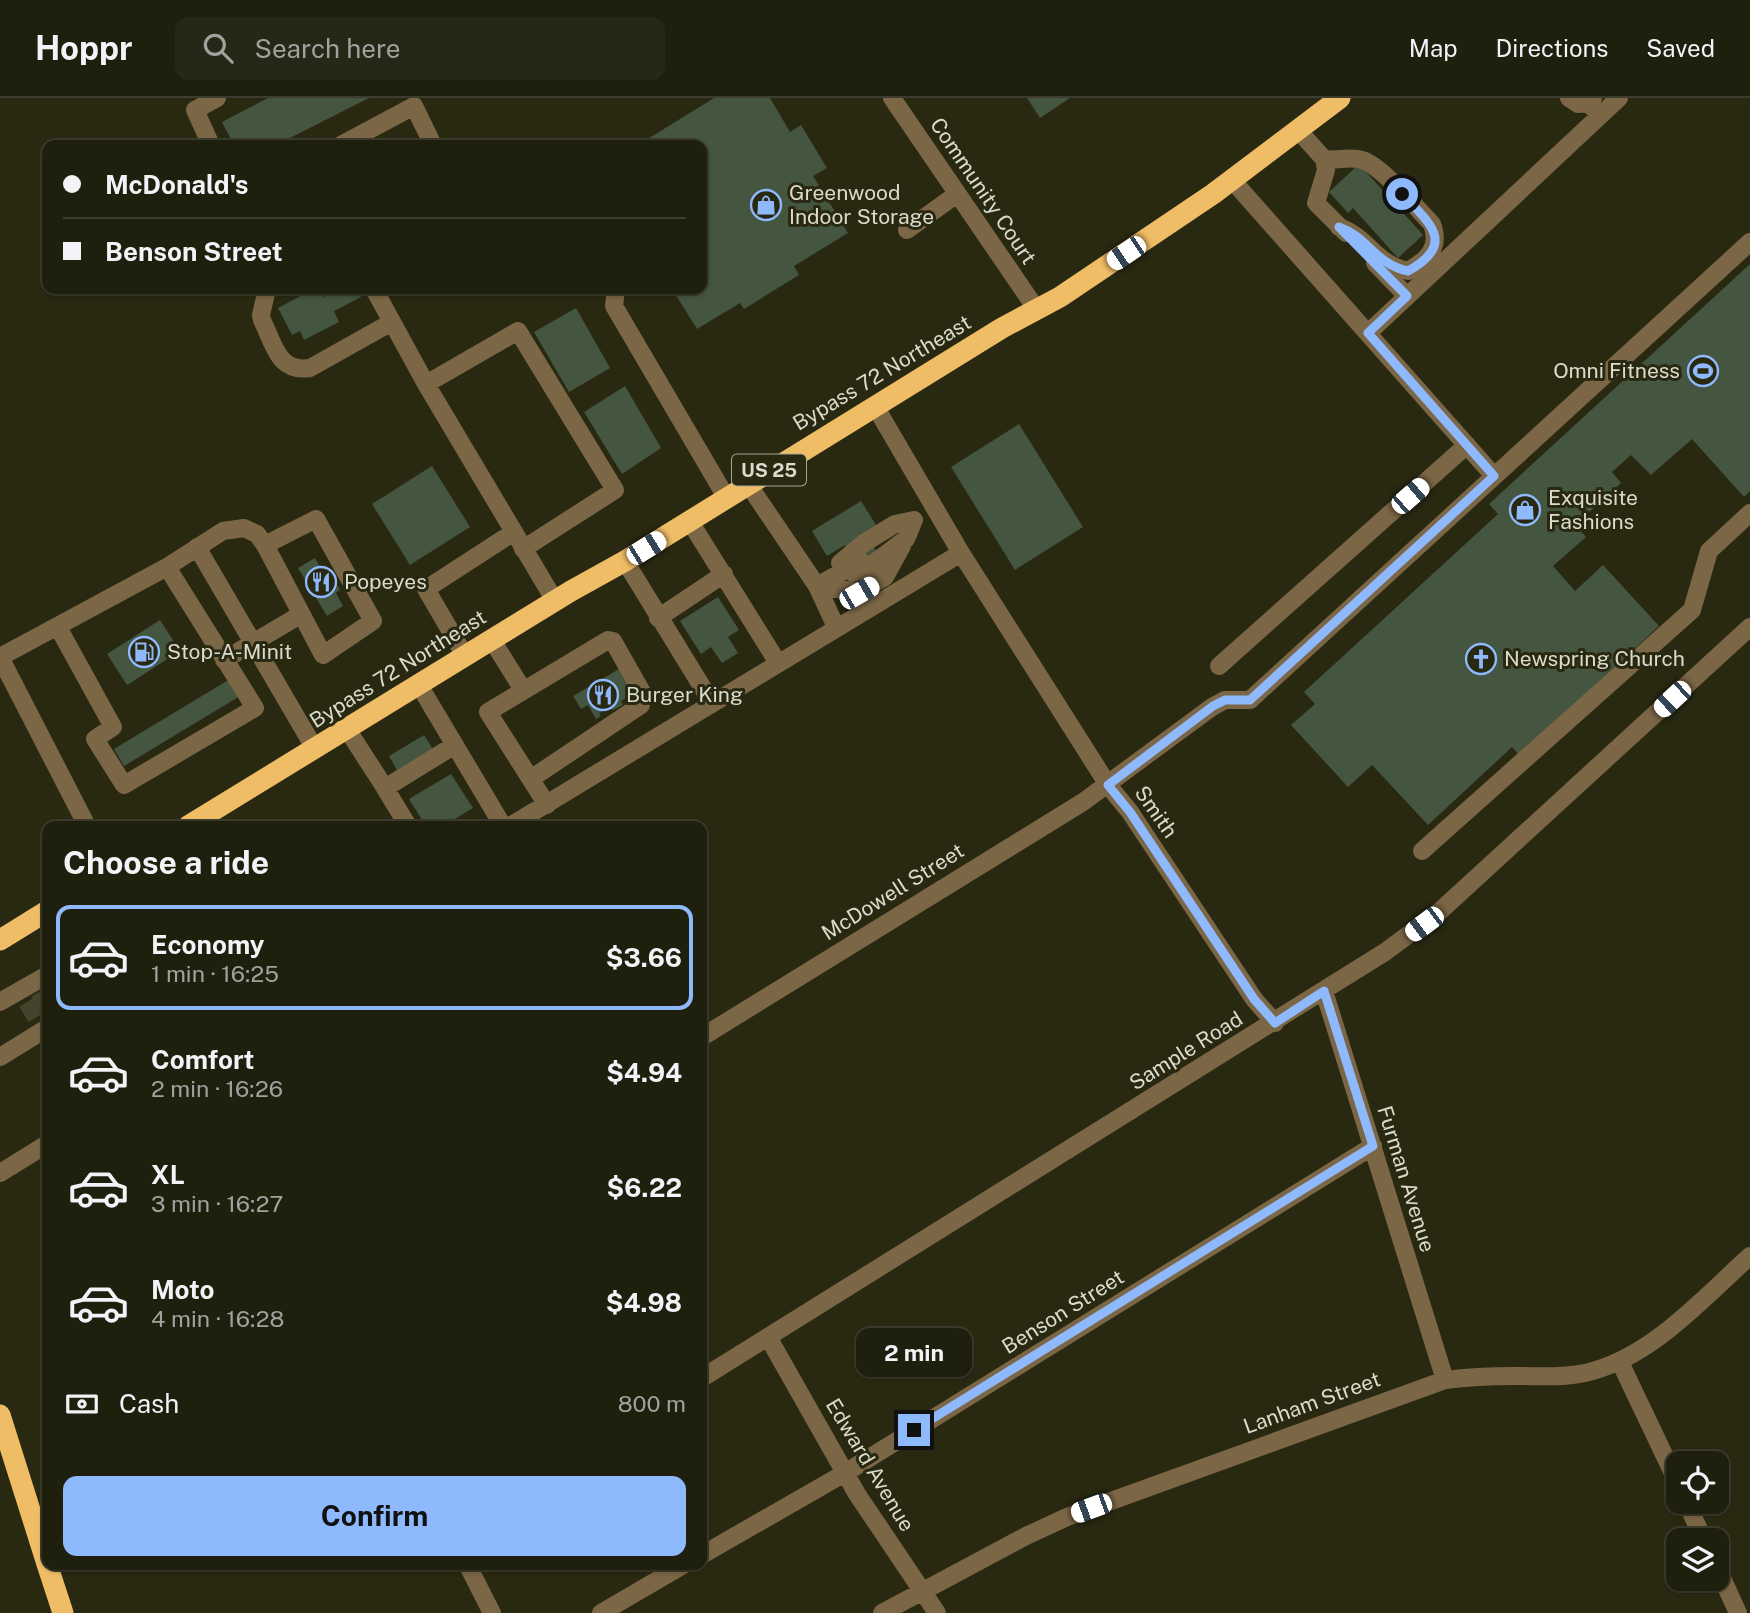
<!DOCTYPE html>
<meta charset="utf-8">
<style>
body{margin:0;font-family:"Public Sans",sans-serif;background:#272717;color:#f1f3f6;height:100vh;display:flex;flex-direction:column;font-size:26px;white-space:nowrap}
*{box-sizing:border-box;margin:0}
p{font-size:23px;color:#a1a29e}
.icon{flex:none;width:38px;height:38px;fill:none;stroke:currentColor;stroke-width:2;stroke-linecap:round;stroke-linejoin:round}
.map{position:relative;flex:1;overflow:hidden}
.drawer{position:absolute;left:42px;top:723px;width:665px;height:749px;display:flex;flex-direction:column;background:#1f1f0e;border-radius:14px;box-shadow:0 2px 5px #0004,0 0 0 2px #3c3d2e}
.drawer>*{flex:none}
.top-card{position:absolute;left:42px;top:42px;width:665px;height:154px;border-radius:14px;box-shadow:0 2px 5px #0004,0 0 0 2px #3c3d2e;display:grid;align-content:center;height:154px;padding:0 21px;background:#1f1f0e}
.fabs{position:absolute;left:1666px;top:1353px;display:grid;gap:14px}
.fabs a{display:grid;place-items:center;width:63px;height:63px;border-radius:14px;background:#1f1f0e;box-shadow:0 2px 5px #0004,0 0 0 2px #3c3d2e;font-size:35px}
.end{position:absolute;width:32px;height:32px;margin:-16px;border:9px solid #8eb9fd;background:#111;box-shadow:0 0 0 4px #111}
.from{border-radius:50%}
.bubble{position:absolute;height:49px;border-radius:14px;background:#1f1f0e;box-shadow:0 2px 5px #0004,0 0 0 2px #3c3d2e;font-size:23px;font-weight:700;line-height:49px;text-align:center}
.car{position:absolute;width:21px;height:42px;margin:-21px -10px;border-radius:9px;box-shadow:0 0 5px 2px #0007;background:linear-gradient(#fff 24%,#345 0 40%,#fff 0 76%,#345 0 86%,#fff 0)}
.top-card b{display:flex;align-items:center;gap:24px;height:66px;font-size:26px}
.top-card b+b{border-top:2px solid #3c3d2e}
.top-card i{width:18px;height:18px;background:#f1f3f6}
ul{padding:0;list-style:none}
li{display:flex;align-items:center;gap:21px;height:105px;margin:0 14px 10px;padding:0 7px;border:4px solid transparent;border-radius:14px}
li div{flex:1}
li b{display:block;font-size:26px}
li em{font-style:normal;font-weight:700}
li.current{border-color:#8eb9fd}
li>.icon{width:63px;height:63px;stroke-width:1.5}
h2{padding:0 21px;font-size:32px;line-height:84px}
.pay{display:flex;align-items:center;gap:18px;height:77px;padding:0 21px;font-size:26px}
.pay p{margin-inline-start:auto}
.action{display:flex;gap:14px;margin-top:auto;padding:14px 21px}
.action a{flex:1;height:80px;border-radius:14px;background:#8eb9fd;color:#111;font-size:28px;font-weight:700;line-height:80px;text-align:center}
header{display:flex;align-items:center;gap:42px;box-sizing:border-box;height:98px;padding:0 35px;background:#1f1f0e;border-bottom:2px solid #3c3d2e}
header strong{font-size:33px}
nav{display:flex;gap:38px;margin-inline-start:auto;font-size:24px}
.search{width:490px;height:63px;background:#272717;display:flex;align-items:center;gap:18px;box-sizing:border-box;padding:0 24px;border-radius:14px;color:#a1a29e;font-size:26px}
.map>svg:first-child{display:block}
</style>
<header>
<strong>Hoppr</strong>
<div class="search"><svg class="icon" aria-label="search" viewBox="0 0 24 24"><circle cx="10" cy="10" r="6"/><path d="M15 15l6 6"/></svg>Search here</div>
<nav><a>Map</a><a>Directions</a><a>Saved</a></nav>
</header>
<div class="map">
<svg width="1750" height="1515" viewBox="0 0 1750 1515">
<rect width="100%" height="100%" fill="#292912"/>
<path fill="#445540" d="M268,0H369L286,42L288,47H234L222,24Z
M714,0H770L790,34L801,27L827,70L813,78L848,135L794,168L799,177L744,211L740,205L697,231L672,191H702V47H638Z
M1027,0H1070L1040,20Z
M1359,66L1423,137L1398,160L1353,110L1348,115L1329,94Z
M1750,166V393L1744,399L1692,341L1651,377L1631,357L1612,374L1621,385L1575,427L1586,439L1553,468L1575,493L1603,467L1659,528L1519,657L1512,649L1428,727L1372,667L1348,689L1291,627L1315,606L1304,594L1498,416L1489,406Z
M306,191H319L323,199L340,191H357L361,199L334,213L339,224L304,242L300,233L292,237L278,210L308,194Z
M576,210L610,270L569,294L534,234Z
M625,288L661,350L622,376L584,314Z
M1019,326L1083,429L1015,472L951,369Z
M432,368L470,429L410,467L372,406Z
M861,403L876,427L860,438L871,444L886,470L871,479L853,461L845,447L827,458L812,433Z
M315,460L324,476L329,473L340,492L336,495L343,508L327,518L298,470Z
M718,499L739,532L728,539L738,555L722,565L711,549L701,556L680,523Z
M160,522L180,553L127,587L107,556Z
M619,571L633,596L621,603L623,607L613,612L611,608L599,615L601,618L596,621L588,607L581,611L573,598Z
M230,581L240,598L124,668L114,651Z
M424,637L434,653L398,674L389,658Z
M451,676L473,710L443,728H426L409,701Z"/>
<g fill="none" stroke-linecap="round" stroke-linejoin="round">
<path stroke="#44442e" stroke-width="18" stroke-dasharray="18 9" stroke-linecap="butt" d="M39,894L47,907
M27,904L39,924"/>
<path stroke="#7b6646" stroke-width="18" d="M892,0L1037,212
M1569,0L1578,6L1587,5
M1593,0L1587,5L1601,17
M1298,32L1324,61L1326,72L1316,105L1346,135
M211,47L195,12L217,0
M341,47L414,8L433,47
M1324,61C1337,63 1350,58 1362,62C1381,67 1416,110 1432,126C1441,150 1427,162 1408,173C1376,167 1368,139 1339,129
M1232,82L1494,378
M907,132L957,96
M1375,165L1407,198
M267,191L261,217L262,222C274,246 278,275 310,270L392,224
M374,191L426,286L555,503
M616,191L614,208L726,399
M1368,235L1619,0
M426,286L518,233L615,392L523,451
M875,308L961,455L1108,687L1130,714L1254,901L1275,925
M748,386L817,488L861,463
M316,421L373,523L323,557L265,447Z
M689,422L778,565
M197,449L315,651
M625,463L712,605
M840,465L864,445L895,426L914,422
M853,475L866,471L906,441L914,422
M817,488L859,494L885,479L902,448
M817,488L836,529
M658,520L724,476
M58,529L113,629L95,641L124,687L255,610L167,469
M492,542L523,592
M465,558L426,491L514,434
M224,562L300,517
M1219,568L1467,347
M419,587L503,728
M347,631L385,690L455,647
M532,680L641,607L643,596L613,543L608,542L488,614L547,707
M385,690L408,728
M87,728L0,559L167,469L223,433L244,430L257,436L265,447
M510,728L961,455
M1422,753L1692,512L1709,453L1750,415
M1324,893L1445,1282
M0,904L47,877
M702,939L1083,704L1212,609L1225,602H1250L1750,144
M0,959L47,930
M0,1075L47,1046
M768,1239L857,1396L937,1515
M1620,1264L1678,1386
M702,1280L1385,854L1439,814L1750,529
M1686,1404L1704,1442
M702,1457L845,1375L1373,1048
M467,1466L492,1515
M1717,1469L1738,1515
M601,1515L685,1466
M882,1515L1026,1438L1067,1419L1445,1282C1468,1279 1491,1278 1515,1278C1538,1278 1562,1280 1585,1275C1651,1260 1701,1202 1750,1158"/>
<path stroke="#f0bd67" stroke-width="21" d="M188,728L571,493L625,463L1002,230L1060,199L1213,96L1340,0
M0,842L47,813
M0,1317L47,1466
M47,1466L63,1515"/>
</g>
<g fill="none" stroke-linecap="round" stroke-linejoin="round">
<path stroke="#8eb9fd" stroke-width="9" d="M914,1332L1373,1048L1324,893L1275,925L1254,901L1130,714L1108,687L1213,608L1225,602H1250L1494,378L1368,235L1407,198L1339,129C1368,139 1376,167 1408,173C1457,146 1430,125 1402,96"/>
</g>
<defs>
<g id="shop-ring" transform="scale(1.575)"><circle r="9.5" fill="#292912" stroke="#8eb9fd" stroke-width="1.5"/><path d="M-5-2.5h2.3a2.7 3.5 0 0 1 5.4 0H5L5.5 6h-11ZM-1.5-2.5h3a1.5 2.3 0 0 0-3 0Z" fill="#8eb9fd"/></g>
<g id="stadium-ring" transform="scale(1.575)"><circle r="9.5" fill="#292912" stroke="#8eb9fd" stroke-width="1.5"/><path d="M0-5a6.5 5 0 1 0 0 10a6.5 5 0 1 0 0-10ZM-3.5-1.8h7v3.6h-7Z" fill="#8eb9fd"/></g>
<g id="restaurant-ring" transform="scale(1.575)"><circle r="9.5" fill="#292912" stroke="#8eb9fd" stroke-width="1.5"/><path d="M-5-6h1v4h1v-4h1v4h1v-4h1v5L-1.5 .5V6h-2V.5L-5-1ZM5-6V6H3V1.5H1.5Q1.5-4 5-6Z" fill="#8eb9fd"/></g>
<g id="fuel-ring" transform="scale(1.575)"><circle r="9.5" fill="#292912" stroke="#8eb9fd" stroke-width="1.5"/><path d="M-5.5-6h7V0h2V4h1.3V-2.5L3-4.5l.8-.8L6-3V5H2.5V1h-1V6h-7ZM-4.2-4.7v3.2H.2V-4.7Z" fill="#8eb9fd"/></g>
<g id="church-ring" transform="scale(1.575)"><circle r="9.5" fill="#292912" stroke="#8eb9fd" stroke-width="1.5"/><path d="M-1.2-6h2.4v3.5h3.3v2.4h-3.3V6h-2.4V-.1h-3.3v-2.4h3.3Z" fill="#8eb9fd"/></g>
</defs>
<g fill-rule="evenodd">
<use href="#shop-ring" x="766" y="107"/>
<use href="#stadium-ring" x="1703" y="273"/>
<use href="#shop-ring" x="1525" y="412"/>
<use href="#restaurant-ring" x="321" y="484"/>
<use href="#fuel-ring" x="144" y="554"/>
<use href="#church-ring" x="1481" y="561"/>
<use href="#restaurant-ring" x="603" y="597"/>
</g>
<g text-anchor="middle" stroke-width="6" stroke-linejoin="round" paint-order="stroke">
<rect fill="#292912" stroke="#a5a694" stroke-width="2" x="732" y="356.5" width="74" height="31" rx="5"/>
<g font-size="19" font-weight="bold" fill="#dadbcc">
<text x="769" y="379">US 25</text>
</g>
<g font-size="21" fill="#dadbcc" stroke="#292912">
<text transform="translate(983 93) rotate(56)" y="7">Community Court</text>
<text transform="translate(882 275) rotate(-31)" y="7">Bypass 72 Northeast</text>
<text transform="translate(398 571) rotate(-32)" y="7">Bypass 72 Northeast</text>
<text transform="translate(1156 714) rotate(55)" y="7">Smith</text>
<text transform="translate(893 794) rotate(-32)" y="7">McDowell Street</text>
<text transform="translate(1186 953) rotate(-32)" y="7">Sample Road</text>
<text transform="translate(1406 1081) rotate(73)" y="7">Furman Avenue</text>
<text transform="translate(1063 1214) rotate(-32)" y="7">Benson Street</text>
<text transform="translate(1312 1305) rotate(-20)" y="7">Lanham Street</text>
<text transform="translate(870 1367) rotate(59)" y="7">Edward Avenue</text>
</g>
<g font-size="21" fill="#dadbcc" stroke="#292912" text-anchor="start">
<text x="789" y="102">Greenwood<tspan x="789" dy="24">Indoor Storage</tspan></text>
<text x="1680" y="280" text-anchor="end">Omni Fitness</text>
<text x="1548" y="407">Exquisite<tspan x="1548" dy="24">Fashions</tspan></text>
<text x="344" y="491">Popeyes</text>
<text x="167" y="561">Stop-A-Minit</text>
<text x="1504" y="568">Newspring Church</text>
<text x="626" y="604">Burger King</text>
</g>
</g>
</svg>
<div class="fabs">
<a><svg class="icon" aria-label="locate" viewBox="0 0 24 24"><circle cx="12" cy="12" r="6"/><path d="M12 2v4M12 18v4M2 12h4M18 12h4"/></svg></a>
<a><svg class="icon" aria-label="layers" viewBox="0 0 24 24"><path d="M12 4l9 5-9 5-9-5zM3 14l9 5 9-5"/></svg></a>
</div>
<i class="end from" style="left:1402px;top:96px"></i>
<i class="end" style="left:914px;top:1332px"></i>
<div class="bubble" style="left:856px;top:1230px;width:116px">2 min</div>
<i class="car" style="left:1126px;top:155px;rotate:236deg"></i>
<i class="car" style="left:1410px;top:398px;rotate:49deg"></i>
<i class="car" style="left:646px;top:450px;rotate:58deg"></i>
<i class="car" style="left:859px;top:495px;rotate:60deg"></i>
<i class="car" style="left:1672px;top:601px;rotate:227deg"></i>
<i class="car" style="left:1424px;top:826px;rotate:233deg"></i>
<i class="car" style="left:1091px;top:1410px;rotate:250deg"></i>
<div class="top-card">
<b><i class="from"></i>McDonald's</b>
<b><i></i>Benson Street</b>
</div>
<section class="drawer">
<h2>Choose a ride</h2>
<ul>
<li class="current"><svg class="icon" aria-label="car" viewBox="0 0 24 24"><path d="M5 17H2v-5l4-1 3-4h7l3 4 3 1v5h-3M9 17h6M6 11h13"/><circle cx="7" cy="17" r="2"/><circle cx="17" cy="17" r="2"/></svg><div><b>Economy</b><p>1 min · 16:25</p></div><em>$3.66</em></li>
<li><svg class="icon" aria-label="car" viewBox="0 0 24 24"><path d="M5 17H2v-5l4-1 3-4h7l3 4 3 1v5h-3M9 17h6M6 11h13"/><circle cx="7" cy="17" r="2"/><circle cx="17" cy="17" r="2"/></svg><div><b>Comfort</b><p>2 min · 16:26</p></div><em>$4.94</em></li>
<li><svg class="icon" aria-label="car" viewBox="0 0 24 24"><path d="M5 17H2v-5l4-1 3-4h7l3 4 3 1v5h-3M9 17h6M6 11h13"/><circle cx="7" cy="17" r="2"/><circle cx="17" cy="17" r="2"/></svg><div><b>XL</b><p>3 min · 16:27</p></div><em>$6.22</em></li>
<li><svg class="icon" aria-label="car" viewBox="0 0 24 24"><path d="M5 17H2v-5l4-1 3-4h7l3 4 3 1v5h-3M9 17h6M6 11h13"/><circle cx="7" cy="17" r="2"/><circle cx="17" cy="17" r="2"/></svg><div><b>Moto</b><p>4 min · 16:28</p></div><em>$4.98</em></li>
</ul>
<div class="pay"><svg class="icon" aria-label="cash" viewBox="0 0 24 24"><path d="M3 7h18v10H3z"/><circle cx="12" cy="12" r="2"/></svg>Cash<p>800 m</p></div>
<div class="action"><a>Confirm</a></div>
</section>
</div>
